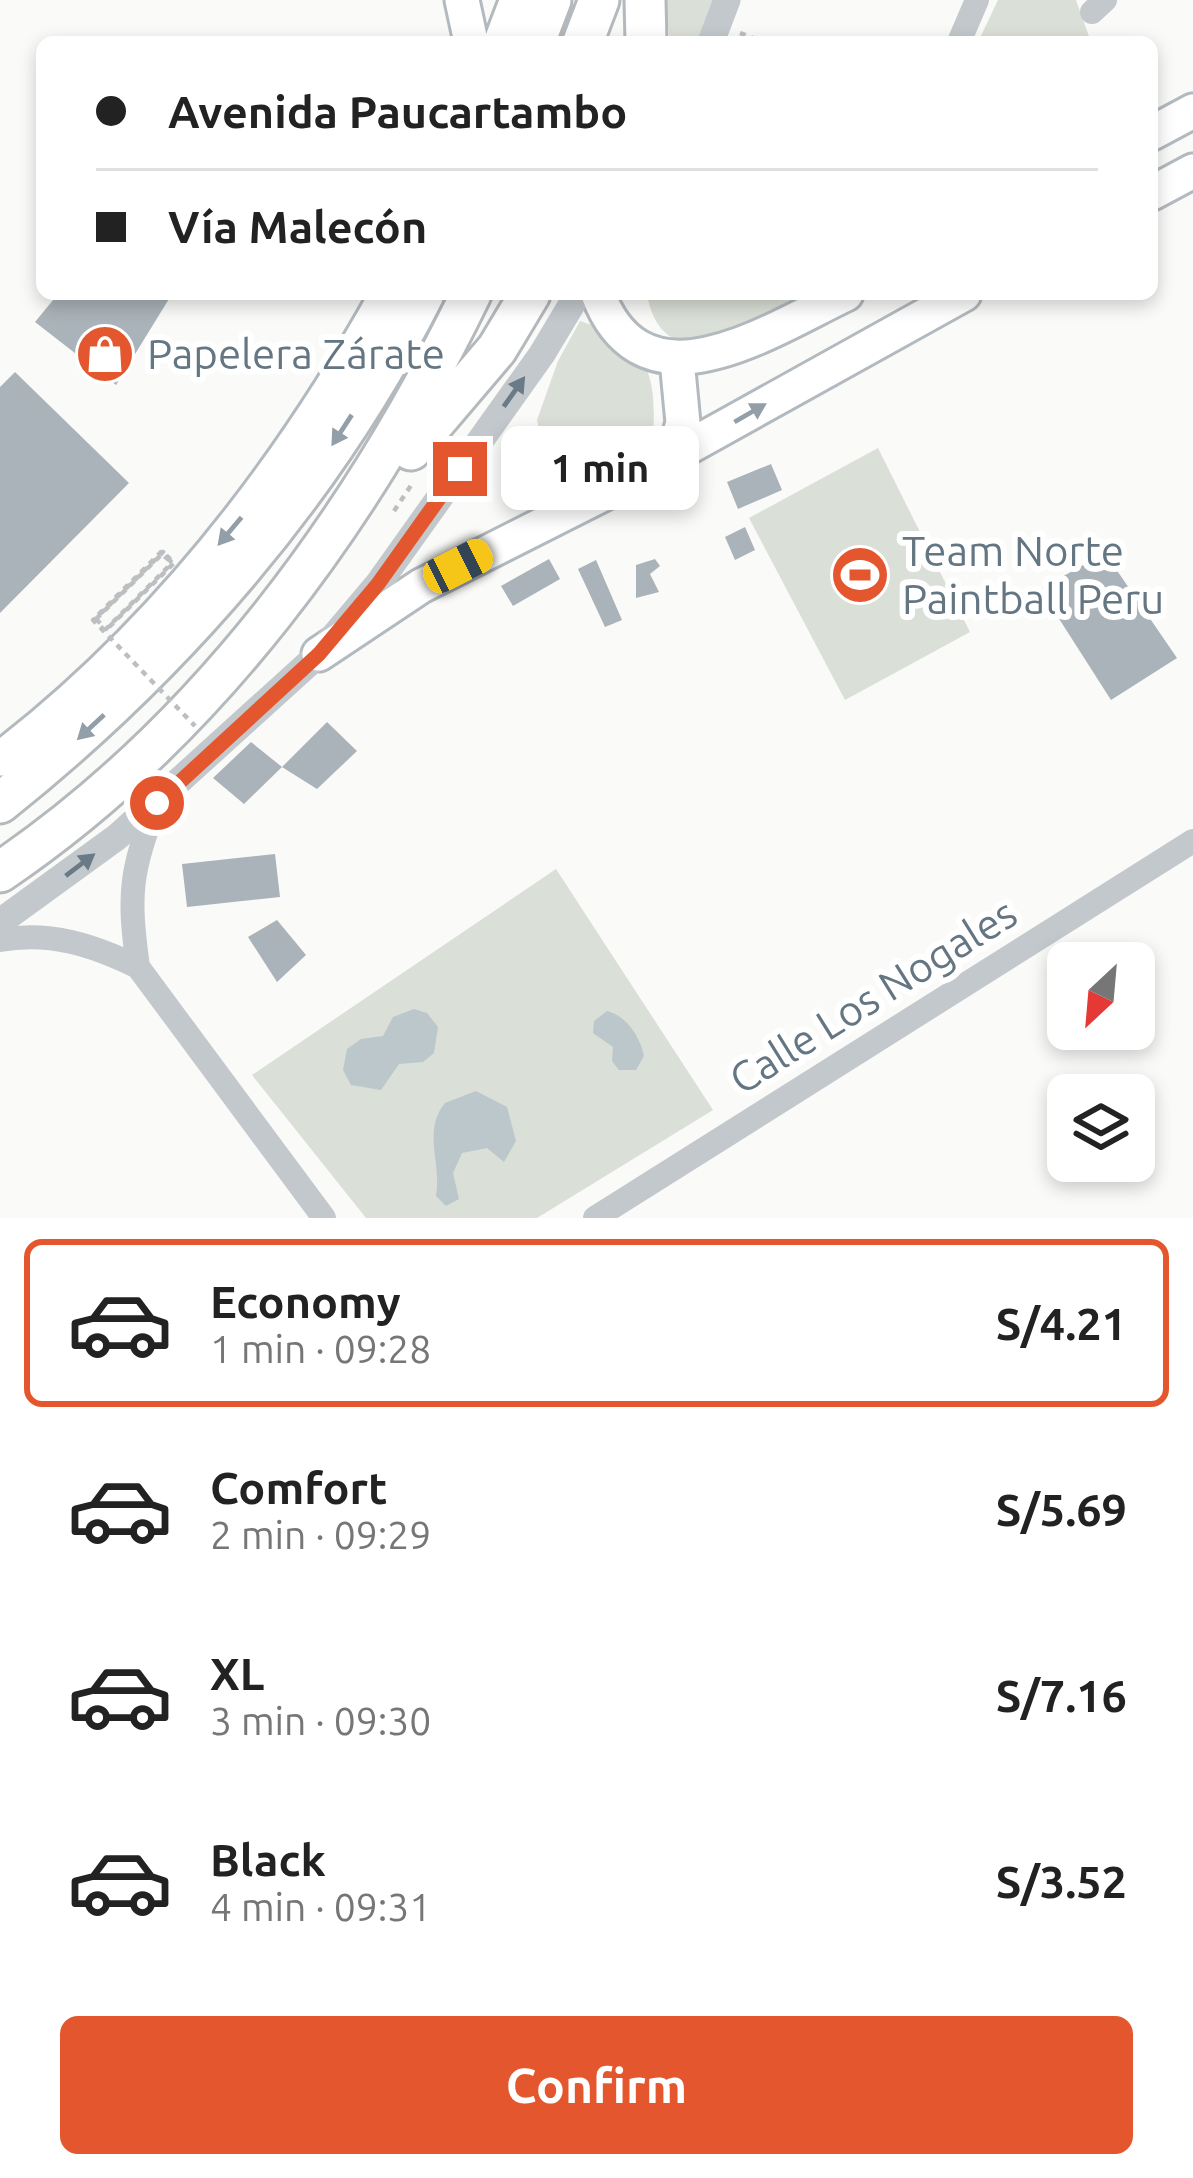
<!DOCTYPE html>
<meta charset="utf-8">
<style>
body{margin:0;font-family:Ubuntu,sans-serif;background:#f2f2f2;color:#222;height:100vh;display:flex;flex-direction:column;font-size:45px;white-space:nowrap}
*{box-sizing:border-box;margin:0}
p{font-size:39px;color:#767676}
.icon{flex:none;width:66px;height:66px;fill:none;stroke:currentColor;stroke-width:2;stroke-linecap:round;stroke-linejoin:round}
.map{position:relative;height:1218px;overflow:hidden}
.sheet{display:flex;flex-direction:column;background:#fff;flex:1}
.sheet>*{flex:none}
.guide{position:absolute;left:36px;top:36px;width:1122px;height:264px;border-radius:18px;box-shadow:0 6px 18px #0003;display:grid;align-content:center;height:264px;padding:0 60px;background:#fff}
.needle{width:78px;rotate:206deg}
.fabs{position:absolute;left:1047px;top:942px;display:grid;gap:24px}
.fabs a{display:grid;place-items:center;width:108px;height:108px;border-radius:18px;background:#fff;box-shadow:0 6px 18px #0003;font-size:60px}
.end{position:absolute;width:54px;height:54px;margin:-27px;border:15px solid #e4572e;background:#fff;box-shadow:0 0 0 6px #fff}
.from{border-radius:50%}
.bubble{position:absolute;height:84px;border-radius:18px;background:#fff;box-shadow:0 6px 18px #0003;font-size:39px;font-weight:600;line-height:84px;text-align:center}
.car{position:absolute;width:36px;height:72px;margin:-36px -18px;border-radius:15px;box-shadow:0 0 9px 3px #0007;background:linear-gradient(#f5c518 24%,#345 0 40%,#f5c518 0 76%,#345 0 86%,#f5c518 0)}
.guide b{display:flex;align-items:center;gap:42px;height:114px;font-size:45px}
.guide b+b{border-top:3px solid #e0e0e0}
.guide i{width:30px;height:30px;background:#222}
ul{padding:21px 0 0;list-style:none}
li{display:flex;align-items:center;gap:36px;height:168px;margin:0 24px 18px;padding:0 36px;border:6px solid transparent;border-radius:18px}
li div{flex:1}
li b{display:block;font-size:45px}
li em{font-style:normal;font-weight:600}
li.active{border-color:#e4572e}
li>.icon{width:108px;height:108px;stroke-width:1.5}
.action{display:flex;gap:24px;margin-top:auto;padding:24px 60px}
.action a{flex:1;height:138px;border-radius:18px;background:#e4572e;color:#fff;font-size:48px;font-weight:600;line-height:138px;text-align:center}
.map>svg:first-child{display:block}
</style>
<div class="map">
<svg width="1193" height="1218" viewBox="0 0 1193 1218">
<rect width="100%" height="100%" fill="#fafaf8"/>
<path fill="#dadfd7" d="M665,0H718L702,42H670Z
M998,0H1076L1091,42H978Z
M647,294H829C776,319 664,393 647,294Z
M580,321C653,343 658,379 652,448L584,484L547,466L537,420L558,361Z
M878,448L970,632L845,700L749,518Z
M556,869L713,1110L537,1218H366L252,1075Z"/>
<path fill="#bbc7cb" d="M414,1009L427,1013L438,1027L434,1053L423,1062L399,1064L381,1090L351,1085L343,1070L347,1049L361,1039L383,1036L393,1017Z
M607,1011C627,1016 640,1037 644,1056L636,1070H619L612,1061L613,1047L593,1033L594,1021Z
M476,1091L507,1107L516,1141L504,1162L487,1148L462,1153L453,1173L459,1199L446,1206L436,1196C442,1163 422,1131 445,1103Z"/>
<path fill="#aab3b9" d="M58,294H172L116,385L35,322Z
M15,372L129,483L0,613V387Z
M771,464L782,490L738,509L727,482Z
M745,527L755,550L735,560L725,537Z
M1105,553L1177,658L1111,700L1040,589Z
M549,559L560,579L513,606L501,586Z
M655,559L660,566L650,574L659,592L636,598V565Z
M596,560L622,620L605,627L578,569Z
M327,722L357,751L317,789L282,767Z
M251,742L282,767L244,804L213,778Z
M275,854L280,897L187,907L182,864Z
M277,920L306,955L277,982L248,937Z"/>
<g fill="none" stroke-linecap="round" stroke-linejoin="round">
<g stroke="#b3babf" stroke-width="39">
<path id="secondary" d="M462,0L471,42
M1152,133L1193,111
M1152,193L1193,171
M598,294C644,416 770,330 846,294
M673,456L683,423L677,360
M319,654L421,586L613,489L964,294
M0,759C163,634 288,472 387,294"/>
</g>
<g stroke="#b4b9bd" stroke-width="45">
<path id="trunk" d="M645,0L646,42
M504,42L520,0
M535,42L551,0
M583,42L599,0
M411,450L497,349L530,294
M0,803C173,665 324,492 424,294
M0,872C208,731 362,518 471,294"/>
</g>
<path stroke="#bbbfc2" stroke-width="4.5" stroke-dasharray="6 6" stroke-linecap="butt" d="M740,33L763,42
M394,511L414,481
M96,619L162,554L169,560"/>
<path stroke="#c3c8cc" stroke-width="24" d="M1092,12L1105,0
M959,42L977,0
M0,940C50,931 93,945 138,967L324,1218
M138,967C128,894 130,872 157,803
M595,1218L1193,841"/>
<path stroke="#c3c8cc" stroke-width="27" d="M711,42L727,0
M0,922L117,837L319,654L378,584L542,354L578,294"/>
<use href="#secondary" stroke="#fff" stroke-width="33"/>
<use href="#trunk" stroke="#fff" stroke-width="39"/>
<path stroke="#bbbfc2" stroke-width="4.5" stroke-dasharray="6 6" stroke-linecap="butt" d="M96,619L106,629L172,563L163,552L94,620L105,631L174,563L162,551L93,620L195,726"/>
</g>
<defs><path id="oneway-solid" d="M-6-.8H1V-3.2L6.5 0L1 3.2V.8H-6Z" transform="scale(3)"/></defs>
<g fill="#6a7a87">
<use href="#oneway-solid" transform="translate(514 392) rotate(-55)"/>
<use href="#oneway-solid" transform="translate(80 865) rotate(-37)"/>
</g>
<g fill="#939fa8">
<use href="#oneway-solid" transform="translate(750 413) rotate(-30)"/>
<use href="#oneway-solid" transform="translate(342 430) rotate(123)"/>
<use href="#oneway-solid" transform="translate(230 531) rotate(130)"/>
<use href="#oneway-solid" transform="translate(91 727) rotate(137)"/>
</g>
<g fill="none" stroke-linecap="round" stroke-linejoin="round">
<path stroke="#e4572e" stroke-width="15" d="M157,803L319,654L378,584L460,469"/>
</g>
<defs>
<g id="shop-disc" transform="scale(3)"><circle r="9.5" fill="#e4572e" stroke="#fff"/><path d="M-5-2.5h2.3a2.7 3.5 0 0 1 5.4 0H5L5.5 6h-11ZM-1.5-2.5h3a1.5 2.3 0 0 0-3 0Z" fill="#fff"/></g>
<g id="stadium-disc" transform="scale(3)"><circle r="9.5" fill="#e4572e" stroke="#fff"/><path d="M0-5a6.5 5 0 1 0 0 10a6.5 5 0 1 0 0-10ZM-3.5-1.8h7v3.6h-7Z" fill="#fff"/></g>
</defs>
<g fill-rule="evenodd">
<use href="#shop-disc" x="105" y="354"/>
<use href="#stadium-disc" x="860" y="575"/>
</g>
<g text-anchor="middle" stroke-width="12" stroke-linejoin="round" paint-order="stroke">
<g font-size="42" fill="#657683" stroke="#fff" text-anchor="start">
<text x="147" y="369">Papelera Zárate</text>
<text x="902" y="566">Team Norte<tspan x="902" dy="48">Paintball Peru</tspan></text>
</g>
<g font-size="42" fill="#657683" stroke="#fff">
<text transform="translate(873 996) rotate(-32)" y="15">Calle Los Nogales</text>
</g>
</g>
</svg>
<div class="fabs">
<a><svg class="needle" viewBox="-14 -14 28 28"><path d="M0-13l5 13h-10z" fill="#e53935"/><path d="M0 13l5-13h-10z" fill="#767676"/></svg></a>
<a><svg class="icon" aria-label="layers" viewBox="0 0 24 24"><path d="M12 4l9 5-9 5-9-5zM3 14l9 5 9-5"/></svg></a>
</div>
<i class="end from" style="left:157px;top:803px"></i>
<i class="end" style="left:460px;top:469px"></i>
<div class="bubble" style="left:501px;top:426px;width:198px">1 min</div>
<i class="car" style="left:458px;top:566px;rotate:63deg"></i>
<div class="guide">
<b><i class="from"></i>Avenida Paucartambo</b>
<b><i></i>Vía Malecón</b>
</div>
</div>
<section class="sheet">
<ul>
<li class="active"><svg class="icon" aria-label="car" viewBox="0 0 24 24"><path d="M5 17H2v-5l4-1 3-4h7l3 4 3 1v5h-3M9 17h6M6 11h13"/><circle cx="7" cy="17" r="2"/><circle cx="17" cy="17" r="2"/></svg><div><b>Economy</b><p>1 min · 09:28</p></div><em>S/4.21</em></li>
<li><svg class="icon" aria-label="car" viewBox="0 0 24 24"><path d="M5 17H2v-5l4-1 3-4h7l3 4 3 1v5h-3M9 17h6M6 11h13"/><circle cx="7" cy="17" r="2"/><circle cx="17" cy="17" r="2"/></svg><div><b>Comfort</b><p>2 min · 09:29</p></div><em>S/5.69</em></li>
<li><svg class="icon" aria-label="car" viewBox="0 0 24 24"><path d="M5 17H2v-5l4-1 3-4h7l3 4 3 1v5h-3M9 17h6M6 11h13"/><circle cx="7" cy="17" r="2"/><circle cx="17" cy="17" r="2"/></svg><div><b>XL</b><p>3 min · 09:30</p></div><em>S/7.16</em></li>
<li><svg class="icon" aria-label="car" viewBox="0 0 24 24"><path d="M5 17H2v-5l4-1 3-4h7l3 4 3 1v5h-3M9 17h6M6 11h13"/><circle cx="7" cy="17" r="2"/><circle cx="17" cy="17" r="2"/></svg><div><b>Black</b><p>4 min · 09:31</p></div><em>S/3.52</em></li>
</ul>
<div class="action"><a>Confirm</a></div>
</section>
